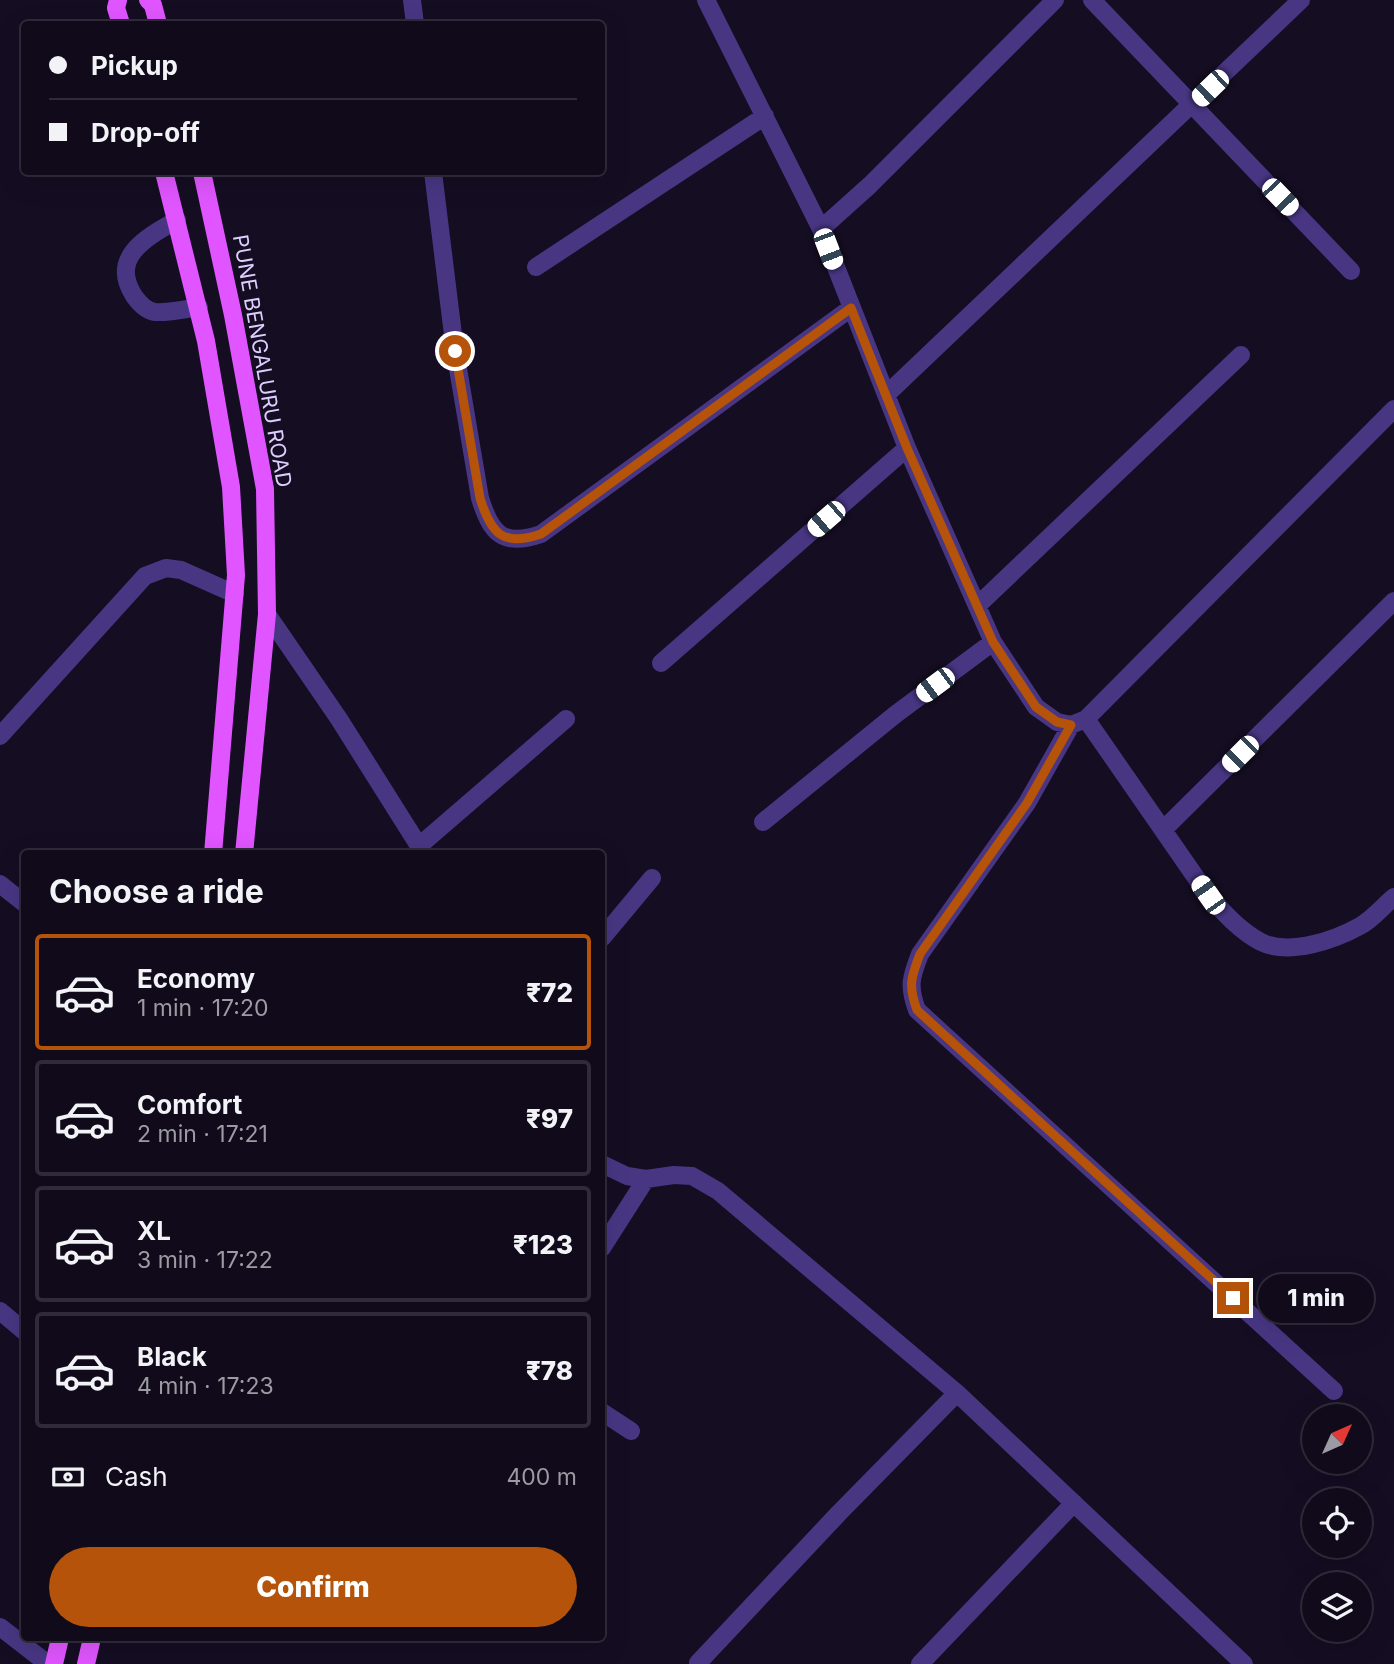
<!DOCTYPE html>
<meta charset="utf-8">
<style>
body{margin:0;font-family:Inter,sans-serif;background:#1e1827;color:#f1f3f6;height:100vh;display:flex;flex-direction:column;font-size:26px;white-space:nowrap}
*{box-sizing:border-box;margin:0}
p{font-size:23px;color:#9c9aa2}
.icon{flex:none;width:38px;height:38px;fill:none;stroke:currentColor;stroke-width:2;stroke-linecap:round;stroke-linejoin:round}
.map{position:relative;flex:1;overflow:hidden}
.drawer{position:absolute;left:21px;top:850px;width:584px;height:791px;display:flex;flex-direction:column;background:#100a1a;border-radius:7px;box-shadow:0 7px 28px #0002,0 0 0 2px #302b39}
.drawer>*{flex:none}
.top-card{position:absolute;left:21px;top:21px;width:584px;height:154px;border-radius:7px;box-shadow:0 7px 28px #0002,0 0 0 2px #302b39;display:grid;align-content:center;height:154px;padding:0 28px;background:#100a1a}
.needle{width:46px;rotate:45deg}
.controls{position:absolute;left:1302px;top:1404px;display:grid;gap:14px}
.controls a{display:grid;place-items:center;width:70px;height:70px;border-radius:50%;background:#100a1a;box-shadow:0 7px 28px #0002,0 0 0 2px #302b39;font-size:35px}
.end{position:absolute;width:32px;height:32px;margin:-16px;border:9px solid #b45309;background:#fff;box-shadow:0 0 0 4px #fff}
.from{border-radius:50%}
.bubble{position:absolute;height:49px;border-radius:24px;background:#100a1a;box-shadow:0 7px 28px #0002,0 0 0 2px #302b39;font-size:23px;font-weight:800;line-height:49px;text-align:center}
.car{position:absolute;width:21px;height:42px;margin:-21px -10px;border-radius:9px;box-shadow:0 0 5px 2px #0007;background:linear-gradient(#fff 24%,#345 0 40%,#fff 0 76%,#345 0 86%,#fff 0)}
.top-card b{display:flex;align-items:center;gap:24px;height:66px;font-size:26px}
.top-card b+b{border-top:2px solid #302b39}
.top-card i{width:18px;height:18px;background:#f1f3f6}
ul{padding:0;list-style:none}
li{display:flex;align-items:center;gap:21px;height:116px;margin:0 14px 10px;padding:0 14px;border:4px solid #302b39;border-radius:7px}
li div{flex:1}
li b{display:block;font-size:26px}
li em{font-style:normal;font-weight:800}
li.current{border-color:#b45309}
li>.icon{width:63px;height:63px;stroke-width:1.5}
h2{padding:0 28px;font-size:32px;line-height:84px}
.pay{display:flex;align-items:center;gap:18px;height:77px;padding:0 28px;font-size:26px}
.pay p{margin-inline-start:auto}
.button{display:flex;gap:14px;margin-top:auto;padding:14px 28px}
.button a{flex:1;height:80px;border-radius:42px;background:#b45309;color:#fff;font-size:28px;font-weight:800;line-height:80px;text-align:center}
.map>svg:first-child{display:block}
</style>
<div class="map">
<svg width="1394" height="1664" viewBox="0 0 1394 1664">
<rect width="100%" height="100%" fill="#150d22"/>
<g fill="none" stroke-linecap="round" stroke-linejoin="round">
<path stroke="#483683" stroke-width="18" d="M412,0L415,24
M706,0L821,229L907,448L993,642L1036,707L1057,722L1071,725L1086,719L1394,409
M1092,0L1351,271
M433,172L455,351L480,498C491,534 503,547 541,534L851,308
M177,220C147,237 109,257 134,296C139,303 147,311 155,312C169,313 186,309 199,307
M821,229L870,185L1055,0
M536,267L765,116
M886,395L1301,0
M977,606L1241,355
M267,614L339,719L424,854
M661,663L907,448
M1086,719L1208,895C1224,913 1240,931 1261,942C1289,956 1335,940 1360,926C1373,919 1383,906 1394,897
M1071,725L1027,803L920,954C911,977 908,986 917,1010L1334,1391
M0,736L145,576L166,568L181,570L235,594
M763,822L896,714L993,642
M1163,830L1394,601
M419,846L566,719
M0,884L24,903
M602,938L652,878
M602,1164L627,1176L646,1179L674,1175L692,1176L718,1191L957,1393L1244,1664
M602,1248L646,1179
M0,1311L24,1331
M602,1412L631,1431
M0,1627L48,1664
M698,1663L839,1513L957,1393
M920,1664L1074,1503"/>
<path stroke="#e055ff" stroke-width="18" d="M118,0L116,8L121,24
M148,0L153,5L158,24
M164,172L206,341L231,487L236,575L213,854
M202,172L233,315L265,489L267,614L244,854
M54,1664L60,1638
M86,1664L92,1638"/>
</g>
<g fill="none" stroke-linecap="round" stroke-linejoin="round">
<path stroke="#b45309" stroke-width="9" d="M455,351L480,498C491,534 503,547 541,534L851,308L907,448L993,642L1036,707L1057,722L1071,725L1027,803L920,954C911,977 908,986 917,1010L1233,1298"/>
</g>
<g text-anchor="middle" stroke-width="6" stroke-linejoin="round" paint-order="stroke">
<g font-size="21" fill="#ddceff" stroke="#150d22">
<text transform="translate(262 361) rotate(80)" y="7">PUNE BENGALURU ROAD</text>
</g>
</g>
</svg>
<div class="controls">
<a><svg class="needle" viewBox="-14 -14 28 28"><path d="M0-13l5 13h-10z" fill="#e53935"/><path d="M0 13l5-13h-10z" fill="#9c9aa2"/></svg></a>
<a><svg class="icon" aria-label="locate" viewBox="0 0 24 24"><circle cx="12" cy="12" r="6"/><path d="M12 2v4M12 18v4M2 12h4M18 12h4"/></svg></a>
<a><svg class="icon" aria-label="layers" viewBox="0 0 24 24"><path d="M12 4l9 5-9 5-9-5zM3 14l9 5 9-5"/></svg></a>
</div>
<i class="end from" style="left:455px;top:351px"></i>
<i class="end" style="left:1233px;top:1298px"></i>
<div class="bubble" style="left:1258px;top:1274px;width:116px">1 min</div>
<i class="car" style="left:1210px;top:88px;rotate:226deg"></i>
<i class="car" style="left:1280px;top:197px;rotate:136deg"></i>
<i class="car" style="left:828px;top:249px;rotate:159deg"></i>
<i class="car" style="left:826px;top:519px;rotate:229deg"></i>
<i class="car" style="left:935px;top:685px;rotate:233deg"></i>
<i class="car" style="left:1240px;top:754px;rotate:225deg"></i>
<i class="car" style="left:1208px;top:895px;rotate:325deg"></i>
<div class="top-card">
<b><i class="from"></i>Pickup</b>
<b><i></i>Drop-off</b>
</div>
<section class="drawer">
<h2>Choose a ride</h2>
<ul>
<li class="current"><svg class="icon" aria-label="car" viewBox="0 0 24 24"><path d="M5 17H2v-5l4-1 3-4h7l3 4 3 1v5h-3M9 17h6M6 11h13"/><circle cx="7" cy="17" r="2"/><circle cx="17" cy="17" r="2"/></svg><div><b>Economy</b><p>1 min · 17:20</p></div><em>₹72</em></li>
<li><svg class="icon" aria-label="car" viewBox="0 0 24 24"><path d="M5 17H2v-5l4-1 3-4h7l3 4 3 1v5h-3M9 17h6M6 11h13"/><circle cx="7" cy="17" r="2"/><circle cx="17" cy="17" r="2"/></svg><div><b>Comfort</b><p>2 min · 17:21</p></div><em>₹97</em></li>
<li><svg class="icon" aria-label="car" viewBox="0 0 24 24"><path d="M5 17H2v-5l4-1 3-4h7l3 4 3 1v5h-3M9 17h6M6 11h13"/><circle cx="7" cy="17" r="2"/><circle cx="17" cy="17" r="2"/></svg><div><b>XL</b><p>3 min · 17:22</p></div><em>₹123</em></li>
<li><svg class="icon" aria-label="car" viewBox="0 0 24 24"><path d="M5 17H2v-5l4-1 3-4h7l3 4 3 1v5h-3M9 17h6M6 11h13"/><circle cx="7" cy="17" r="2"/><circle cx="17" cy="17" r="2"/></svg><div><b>Black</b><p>4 min · 17:23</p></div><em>₹78</em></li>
</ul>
<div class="pay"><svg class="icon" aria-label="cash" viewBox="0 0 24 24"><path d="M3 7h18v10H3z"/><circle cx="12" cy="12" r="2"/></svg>Cash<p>400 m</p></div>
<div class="button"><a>Confirm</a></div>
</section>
</div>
